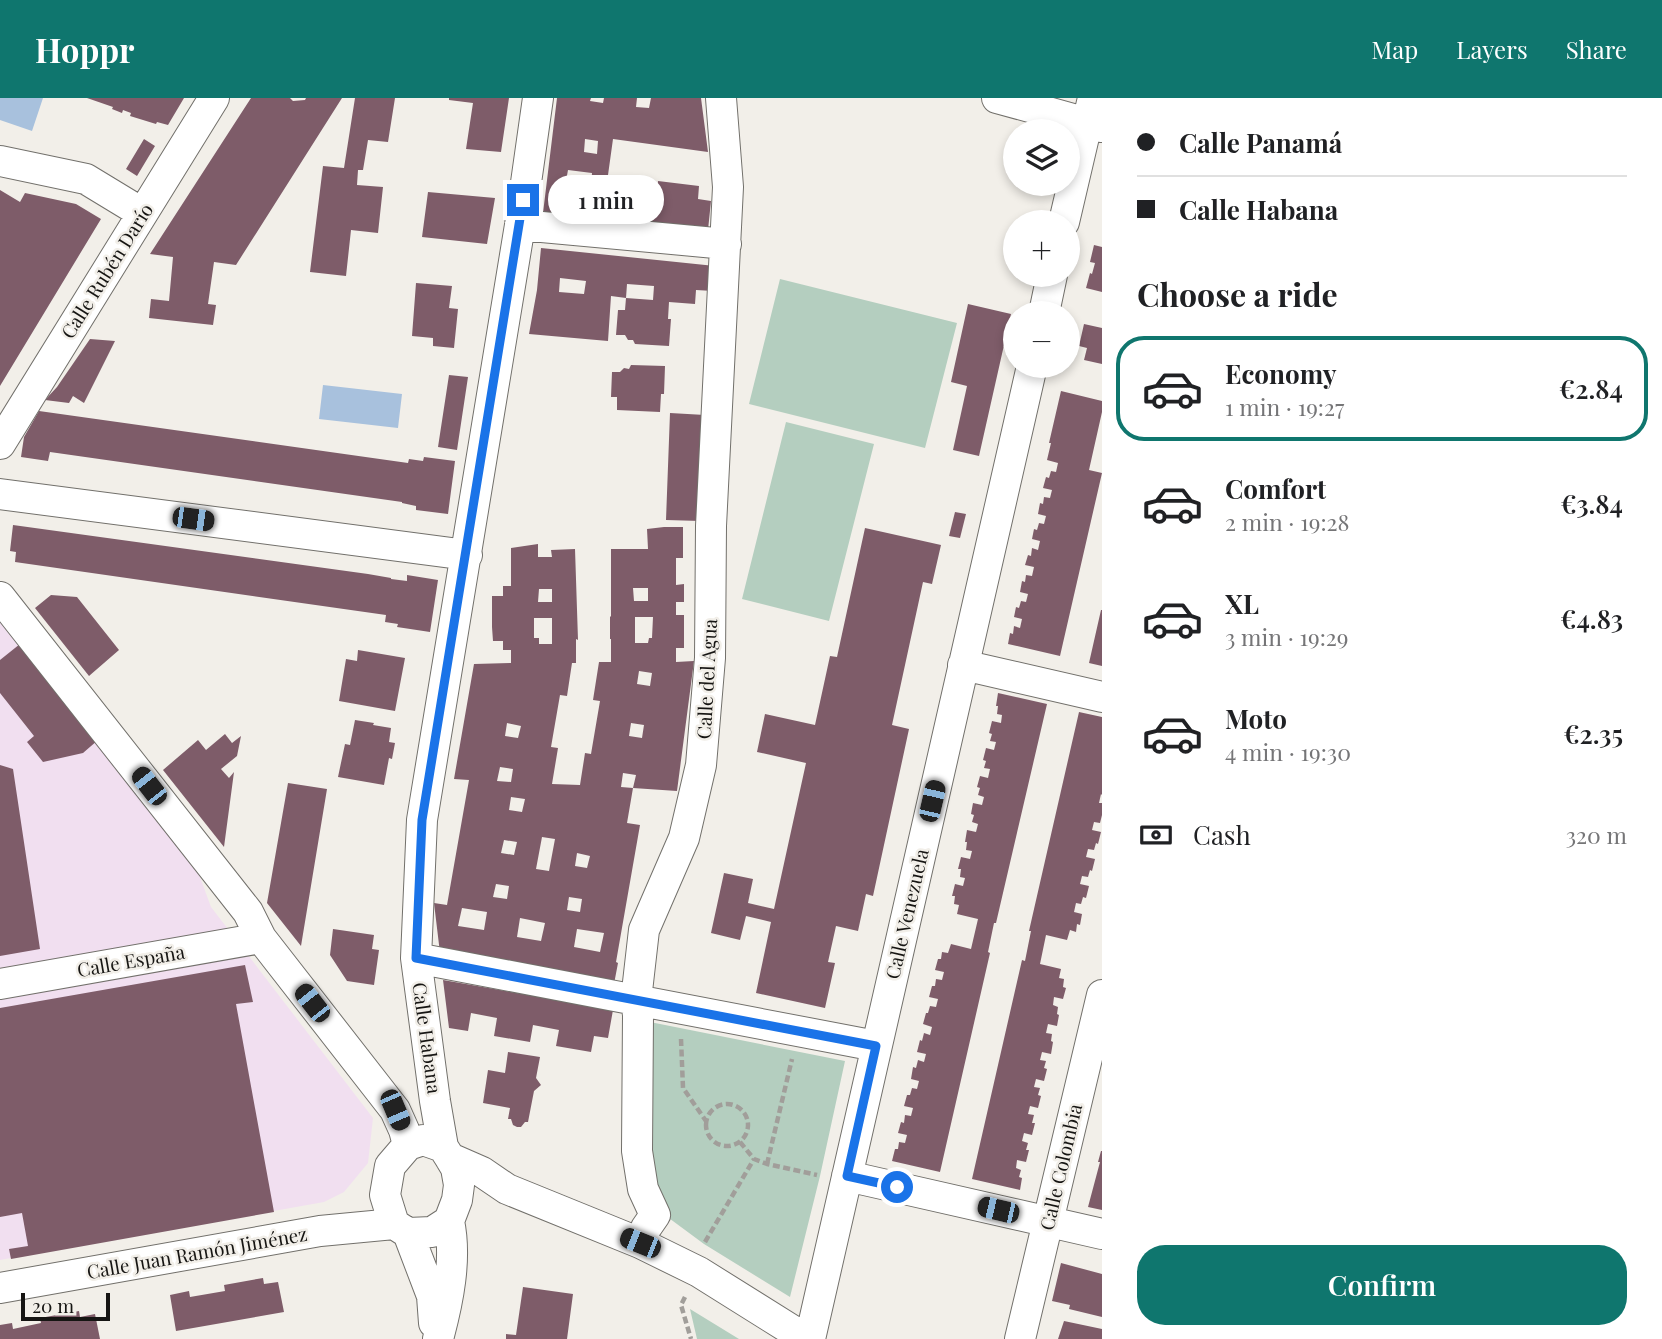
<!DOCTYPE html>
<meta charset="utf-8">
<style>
body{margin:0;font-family:"Playfair Display",serif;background:#f2f2f2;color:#202124;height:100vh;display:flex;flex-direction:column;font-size:26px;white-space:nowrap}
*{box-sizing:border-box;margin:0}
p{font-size:23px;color:#757577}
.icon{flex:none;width:38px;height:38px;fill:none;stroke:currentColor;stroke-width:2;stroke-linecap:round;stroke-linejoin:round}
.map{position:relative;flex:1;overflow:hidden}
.side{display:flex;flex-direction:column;background:#fff;width:560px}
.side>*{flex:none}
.top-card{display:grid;align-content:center;height:154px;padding:0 35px;background:#fff}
.controls{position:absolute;left:1003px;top:21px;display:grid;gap:14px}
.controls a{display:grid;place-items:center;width:77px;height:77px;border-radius:50%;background:#fff;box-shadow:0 4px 10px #0003;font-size:35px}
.scale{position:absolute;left:21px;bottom:18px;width:89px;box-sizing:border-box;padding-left:7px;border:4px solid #161513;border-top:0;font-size:19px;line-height:24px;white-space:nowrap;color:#161513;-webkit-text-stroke:5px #f2efe9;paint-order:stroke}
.end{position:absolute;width:32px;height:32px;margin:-16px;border:9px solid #1a73e8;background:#fff;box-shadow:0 0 0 4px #fff}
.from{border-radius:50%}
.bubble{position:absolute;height:49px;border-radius:24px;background:#fff;box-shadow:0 4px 10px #0003;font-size:23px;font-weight:600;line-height:49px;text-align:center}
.car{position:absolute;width:21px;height:42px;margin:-21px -10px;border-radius:9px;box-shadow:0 0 5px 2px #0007;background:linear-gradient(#222 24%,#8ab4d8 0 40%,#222 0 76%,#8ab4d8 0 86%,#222 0)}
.top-card b{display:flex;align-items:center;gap:24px;height:66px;font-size:26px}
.top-card b+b{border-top:2px solid #e0e0e0}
.top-card i{width:18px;height:18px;background:#202124}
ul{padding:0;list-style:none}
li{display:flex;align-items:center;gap:21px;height:105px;margin:0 14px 10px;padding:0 21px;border:4px solid transparent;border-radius:28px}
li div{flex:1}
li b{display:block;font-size:26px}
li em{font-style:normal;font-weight:600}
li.selected{border-color:#0f766e}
li>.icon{width:63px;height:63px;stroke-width:1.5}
h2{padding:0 35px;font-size:32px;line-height:84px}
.pay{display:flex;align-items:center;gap:18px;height:77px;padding:0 35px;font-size:26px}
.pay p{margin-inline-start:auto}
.button{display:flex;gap:14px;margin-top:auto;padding:14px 35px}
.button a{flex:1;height:80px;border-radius:28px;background:#0f766e;color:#fff;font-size:28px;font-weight:600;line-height:80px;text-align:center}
header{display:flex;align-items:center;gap:42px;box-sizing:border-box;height:98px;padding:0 35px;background:#0f766e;color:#fff}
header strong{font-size:33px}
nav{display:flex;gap:38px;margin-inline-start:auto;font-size:24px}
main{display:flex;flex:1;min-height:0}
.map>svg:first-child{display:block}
</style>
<header>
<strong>Hoppr</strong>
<nav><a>Map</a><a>Layers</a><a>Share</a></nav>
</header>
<main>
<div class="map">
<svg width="1102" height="1241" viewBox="0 0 1102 1241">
<rect width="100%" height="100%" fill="#f2efe9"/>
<path fill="#f1dff0" d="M0,524L197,771L211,809L373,1020L368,1065L344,1094L324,1104L0,1162Z"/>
<path fill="#b4cebf" d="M780,181L957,225L925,350L749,306Z
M786,324L874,346L829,523L742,501Z
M645,923L845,963L820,1078L790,1199L704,1146L658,1112L646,1082Z
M690,1211L739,1241H697Z"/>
<path fill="#a8c1dd" d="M0,0H43L32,33L0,22Z
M323,287L402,296L398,330L319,321Z"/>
<path fill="#7e5c69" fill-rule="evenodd" d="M87,0H184L168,27L157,24L156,26L130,18L131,15L123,12L122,15L112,11L113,9Z
M251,0H290L293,3L305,2L306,0H342L236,167L214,164L208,206L216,207L213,227L149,220L151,201L169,203L173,159L150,156Z
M355,0H395L388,44L368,42L363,72H358L357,87L383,89L378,135L351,132L346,178L310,174L323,68L344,70Z
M449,0H509L501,54L466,51L473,5L449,2Z
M557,0H591L590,3L603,5L604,0H637L636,9L649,10L651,0H701L708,54L613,41L608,77L632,80L630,92L644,94L657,95L658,83L699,88L698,101L711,103L708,132L543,115ZM585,41L598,43L597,56L584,54ZM568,72L592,75L591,87L566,83Z
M144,41L155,48L137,78L126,71Z
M0,92L20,104L25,95L76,106L101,121L0,288Z
M428,94L495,100L487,146L422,139Z
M1094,147L1102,149V194L1086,190L1090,175L1092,176L1095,165L1090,164Z
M541,150L715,168L713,193L696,192L695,206L669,204L668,221H671L669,248L635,246L633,242H628L625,237H616L618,212H625L626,200L653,202L654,188L627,186L626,200L611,198L608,243L529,236L537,192ZM560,180L586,183L584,196L559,194Z
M416,185L452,188L449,210L458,211L454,250L433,248V240L412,238Z
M968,206L1011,216L979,358L953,352L967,288L951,284Z
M1084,226L1102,230V266L1084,262L1087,250L1079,248Z
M90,241L115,243L84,305L73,298L69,305L45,302L57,289Z
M631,267L665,268L664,296H661L660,314L617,312V299H611L612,274H620L624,270L629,271Z
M449,277L468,279L457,352L438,349Z
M1061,293L1102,303V314L1089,372L1102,375L1060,558L1008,546L1010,535L1013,536L1014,528L1020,530L1022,521L1014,519L1016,509L1019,510L1021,503L1026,504L1028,496L1020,494L1022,483L1025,484L1026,477L1032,478L1034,469L1025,467L1028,457L1031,458L1032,450L1038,452L1040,443L1032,441L1034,431L1037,432L1039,425L1044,426L1046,418L1038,416L1040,405L1043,406L1044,399L1050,400L1052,392L1043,390L1046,379L1049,380L1051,373L1056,374L1058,365L1047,362L1051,345H1049Z
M39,313L408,365L409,361L423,363L424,359L455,363L448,416L416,412V408L402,405V404L50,354L48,363L21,359L24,339Z
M670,315L705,317L701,423L666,422Z
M955,414L966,416L960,440L949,438Z
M13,427L368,476L391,480V481L407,483V477L438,482L430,534L397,529L398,526L385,524L386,517L15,464L16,454L10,453Z
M664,429H683V460H676V487L684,486V504H676V517H684V550H676V564L694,563L677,693L633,690L636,677L623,675L621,689L633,690L627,725L640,727L616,864L618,865L614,886L440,855L434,805L447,807L469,682L454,681L474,566L511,565V552H503V543H493L492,529V498H503V488H511V450L538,446V459H552L551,452L575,451L578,542L576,541V565H572L567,598L560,597L551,649L558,650L552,686L580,687L585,655L591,656L600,603L593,602L599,564H611V541H610V518L611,519V451H648L647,431ZM633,490H648V503H634ZM539,491H552V504H538ZM635,519H653L652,540H649L648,545H635ZM534,520H552V546H539V540H534ZM639,573L652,575L650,588L637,586ZM507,625L521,628L518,640L505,638ZM631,625L644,627L642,640L629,638ZM500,669L513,671L511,684L497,683ZM511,699L525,701L522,714L509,712ZM542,739L555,741L549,773L536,771ZM504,742L517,744L514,757L501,755ZM577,755L590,758L587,770L575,768ZM496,786L509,788L507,801L493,799ZM569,799L582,801L580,814L567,812ZM462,810L487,814L484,832L458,828ZM520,820L545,825L541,843L517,839ZM577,831L604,835L600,854L574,849Z
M865,430L941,447L932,486L923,484L892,627L909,631L873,798L866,796L858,833L836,828L828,864L835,865L825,910L756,895L771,824L746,818L740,842L711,835L724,775L753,781L748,805L774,811L806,665L757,654L765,616L815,627L830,558L837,559Z
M51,497L77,499L119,552L89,578L35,510Z
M1101,512H1102V568L1089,565Z
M20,546L98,642L83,655L43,664L27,644L34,638L0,595V562Z
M358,552L405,560L395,613L339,603L346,561L357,563Z
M998,595L1047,606L996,825H994L988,854L990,855L940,1074L892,1063L895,1051H898L899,1044L905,1045L907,1037L898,1035L901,1024L904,1025L905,1017L911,1018L913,1010L904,1008L907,997H910L912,990L917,991L919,983L911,981L913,969L916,970L918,962L924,964L926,956L917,954L920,942L922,943L924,935L930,937L932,929L923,926L926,915H928L930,908L936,909L938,901L929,899L932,888H935L936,881L942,882L944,874L935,872L938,861H941L942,854L948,855L951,846L971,851L978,821L957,816L959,807L954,806L955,798H952L955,786L963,788L965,780L960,779L961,771H958L961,759L970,761L972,753L966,752L967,744H965L967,732L976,734L978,726L972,724L974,717L971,716L973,705L982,707L984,699L978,697L980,690L977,689L980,678L988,680L990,671L984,670L986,663L983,662L986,650L994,652L996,644L990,643L992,636L989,635L992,623L1001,625L1002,617L997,616L998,608H996Z
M1079,614L1102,619V697L1101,696L1099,705H1102V717L1100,725L1094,724L1092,732L1101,734L1098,746L1096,745L1094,752L1088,751L1086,759L1095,761L1092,773L1090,772L1088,779L1082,778L1080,786L1089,788L1086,800L1083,799L1081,806L1076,805L1074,814L1082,816L1080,827L1077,826L1076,834L1070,832L1067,842L1046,837L1040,866L1061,871L1059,880L1064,881L1063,889L1066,890L1063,901L1054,899L1053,907L1058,909L1057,916L1059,917L1057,928L1048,926L1046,935L1052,936L1051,943L1053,944L1051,956L1042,954L1040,962L1046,963L1044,970L1047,971L1044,983L1036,981L1034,989L1040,990L1038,997L1041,998L1038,1010L1030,1008L1028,1016L1034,1017L1032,1025H1035L1032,1037L1024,1035L1022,1043L1028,1045L1026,1052H1029L1026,1064L1017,1062L1016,1070L1021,1072L1019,1079L1022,1080L1020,1092L972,1081L1022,862L1025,863L1031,833H1029Z
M355,622L374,625L373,627L391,630L389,644L395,645L392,661L389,660L384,687L338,679L345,646L350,647Z
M225,636L232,645L241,638L237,658L221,671L229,680L234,674L224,749L163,672L198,642L206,652Z
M0,667L13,671L40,851L0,858Z
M288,685L327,691L301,848L267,805Z
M333,831L374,837L372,851L379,852L374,887L347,883L330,857Z
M245,867L253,904L236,906L274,1114L11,1161L9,1151L28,1148L22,1115L0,1119V910Z
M443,882L613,912L608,940L594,938L591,954L556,948L559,932L533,927L530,944L494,938L497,920L471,915L468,933L449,930Z
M508,954L540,959L536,980L541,987L534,993L528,1024H525L521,1029H517L513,1027L511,1021H508L510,1010L483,1005L488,972L505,975Z
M1101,1053H1102V1112L1088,1109L1100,1064H1098Z
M1061,1165L1102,1176V1219L1069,1211L1070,1207L1052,1203Z
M263,1180L264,1186L278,1184L284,1214L176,1233L170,1197L189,1193L190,1199L225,1193L224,1187Z
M523,1189L573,1196L567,1241H506V1236L516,1237Z
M79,1213L80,1219L95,1216L100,1241H0V1227L12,1225L13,1231L41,1225L40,1220Z
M1064,1223L1102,1231V1241H1058Z"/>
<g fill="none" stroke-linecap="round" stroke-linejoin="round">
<g stroke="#72706b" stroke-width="32">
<path id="minor" d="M997,0L1102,29
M0,63L86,81L142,115
M1064,124L1093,0
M520,127L726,146
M1044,215L1052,177
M0,346L214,0
M0,396L467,457
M0,499L248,814L261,840L395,1012L404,1032L408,1047
M963,567L1102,599
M416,860L876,948
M0,886L261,840
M423,1042L443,1049L450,1060L456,1070L459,1087L457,1102L449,1123L432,1134L408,1135L394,1126L385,1097L390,1068L408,1047Z
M443,1049L435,1003L416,860L422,722L520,127L538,0
M450,1060L482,1074L507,1091L640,1145L699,1174L806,1241
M847,1078L1102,1136
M408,1135L432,1198L434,1225
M640,1145L646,1130L655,1117L643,1091L637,1053L638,917L636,902L644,832L684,740L701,667L710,560L711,428L728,89L721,0
M0,1190L320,1133L394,1126
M438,1241C448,1204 457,1161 449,1123
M810,1241L1032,268
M1020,1241L1102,897"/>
</g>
<path stroke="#a19e9a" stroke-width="4.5" stroke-dasharray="7 3.5" stroke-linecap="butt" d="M681,941L683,990L706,1023
M706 1027a21 21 0 1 1 42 0a21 21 0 1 1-42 0Z
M740,1044L754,1061L767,1066L817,1077
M767,1066L792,961
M705,1144L754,1061
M685,1199L681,1207L691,1241"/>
<use href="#minor" stroke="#fff" stroke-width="30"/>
</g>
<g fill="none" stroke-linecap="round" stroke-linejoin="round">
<path stroke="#1a73e8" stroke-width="9" d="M523,102L422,722L416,860L876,948L847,1078L897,1089"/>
</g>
<g text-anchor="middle" stroke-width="5" stroke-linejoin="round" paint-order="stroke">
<g font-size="19" fill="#161513" stroke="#f2efe9">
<text transform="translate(107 173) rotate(-58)" y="7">Calle Rubén Darío</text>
<text transform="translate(707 581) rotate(-87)" y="7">Calle del Agua</text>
<text transform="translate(907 816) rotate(-77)" y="7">Calle Venezuela</text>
<text transform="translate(131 863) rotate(-10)" y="7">Calle España</text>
<text transform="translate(427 940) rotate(82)" y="7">Calle Habana</text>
<text transform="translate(1061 1069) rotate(-77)" y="7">Calle Colombia</text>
<text transform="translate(197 1155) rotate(-10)" y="7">Calle Juan Ramón Jiménez</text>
</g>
</g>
</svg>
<div class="controls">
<a><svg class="icon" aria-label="layers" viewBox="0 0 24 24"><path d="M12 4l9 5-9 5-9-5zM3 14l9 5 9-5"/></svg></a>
<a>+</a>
<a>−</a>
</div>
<div class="scale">20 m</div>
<i class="end from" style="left:897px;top:1089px"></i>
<i class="end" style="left:523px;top:102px"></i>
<div class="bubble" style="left:548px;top:77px;width:116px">1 min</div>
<i class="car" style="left:193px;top:421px;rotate:98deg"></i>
<i class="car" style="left:149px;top:688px;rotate:322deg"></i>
<i class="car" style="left:932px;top:703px;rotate:13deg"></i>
<i class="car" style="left:312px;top:905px;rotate:322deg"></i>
<i class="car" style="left:395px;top:1012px;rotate:157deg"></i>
<i class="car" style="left:998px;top:1112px;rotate:283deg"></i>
<i class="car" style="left:640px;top:1145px;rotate:292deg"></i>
</div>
<section class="side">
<div class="top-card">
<b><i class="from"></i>Calle Panamá</b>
<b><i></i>Calle Habana</b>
</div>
<h2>Choose a ride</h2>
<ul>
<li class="selected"><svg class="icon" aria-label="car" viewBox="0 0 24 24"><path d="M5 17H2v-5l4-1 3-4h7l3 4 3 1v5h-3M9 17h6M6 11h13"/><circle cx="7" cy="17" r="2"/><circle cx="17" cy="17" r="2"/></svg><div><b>Economy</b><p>1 min · 19:27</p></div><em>€2.84</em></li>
<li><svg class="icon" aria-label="car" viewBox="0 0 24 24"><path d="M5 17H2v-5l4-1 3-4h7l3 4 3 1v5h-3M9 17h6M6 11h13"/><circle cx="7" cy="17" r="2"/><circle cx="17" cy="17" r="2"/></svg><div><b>Comfort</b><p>2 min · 19:28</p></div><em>€3.84</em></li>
<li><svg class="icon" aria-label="car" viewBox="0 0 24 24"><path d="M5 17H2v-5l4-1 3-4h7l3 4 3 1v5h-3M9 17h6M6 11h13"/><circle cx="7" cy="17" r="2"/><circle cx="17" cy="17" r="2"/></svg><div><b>XL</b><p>3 min · 19:29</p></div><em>€4.83</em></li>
<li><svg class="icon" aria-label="car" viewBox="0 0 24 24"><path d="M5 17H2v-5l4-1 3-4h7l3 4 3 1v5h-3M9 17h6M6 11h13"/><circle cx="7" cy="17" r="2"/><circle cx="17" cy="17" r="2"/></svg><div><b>Moto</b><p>4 min · 19:30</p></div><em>€2.35</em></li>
</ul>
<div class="pay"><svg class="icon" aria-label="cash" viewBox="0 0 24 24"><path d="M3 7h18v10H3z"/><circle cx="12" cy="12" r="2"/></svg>Cash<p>320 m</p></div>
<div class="button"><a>Confirm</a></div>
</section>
</main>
